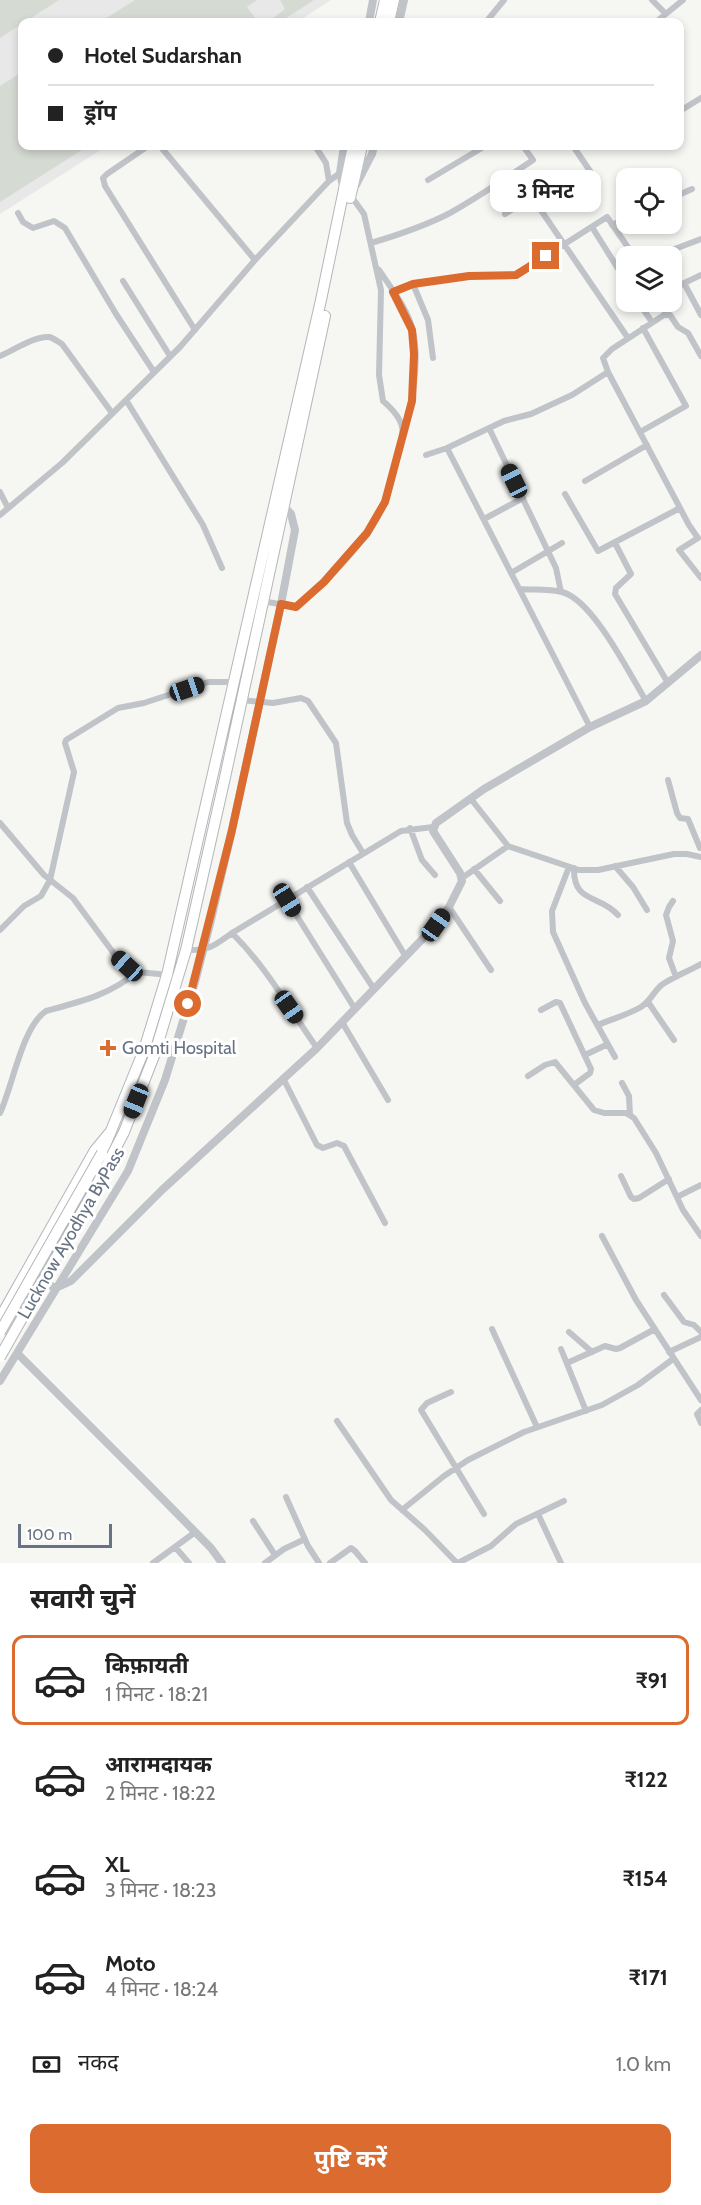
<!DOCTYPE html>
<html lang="hi">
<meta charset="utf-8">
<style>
body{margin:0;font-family:Cabin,"Noto Sans Devanagari",sans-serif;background:#f6f6f6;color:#222;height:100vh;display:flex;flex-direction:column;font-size:22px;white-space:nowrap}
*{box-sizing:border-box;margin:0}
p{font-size:20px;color:#767676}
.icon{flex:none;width:33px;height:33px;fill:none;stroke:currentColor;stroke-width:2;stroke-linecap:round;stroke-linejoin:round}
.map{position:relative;height:1563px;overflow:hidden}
.details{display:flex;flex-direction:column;background:#fff;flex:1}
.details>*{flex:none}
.banner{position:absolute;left:18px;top:18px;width:666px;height:132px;border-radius:12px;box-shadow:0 3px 9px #0003;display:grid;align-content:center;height:132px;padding:0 30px;background:#fff}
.tools{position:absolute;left:616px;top:168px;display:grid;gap:12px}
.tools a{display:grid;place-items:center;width:66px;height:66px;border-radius:12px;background:#fff;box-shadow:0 3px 9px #0003;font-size:30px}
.scale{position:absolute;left:18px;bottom:15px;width:94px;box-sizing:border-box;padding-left:6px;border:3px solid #677383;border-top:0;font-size:16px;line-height:21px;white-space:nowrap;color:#677383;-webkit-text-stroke:4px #fff;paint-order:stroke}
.end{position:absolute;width:27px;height:27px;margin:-14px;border:8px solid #db6b2f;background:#fff;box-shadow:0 0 0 3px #fff}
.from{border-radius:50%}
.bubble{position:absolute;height:42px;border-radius:12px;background:#fff;box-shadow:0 3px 9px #0003;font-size:20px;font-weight:700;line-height:42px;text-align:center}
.car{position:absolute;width:18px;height:36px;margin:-18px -9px;border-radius:8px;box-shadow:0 0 4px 2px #0007;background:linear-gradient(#222 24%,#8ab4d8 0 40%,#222 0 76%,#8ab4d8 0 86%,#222 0)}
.banner b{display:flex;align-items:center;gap:21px;height:57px;font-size:22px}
.banner b+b{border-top:2px solid #e0e0e0}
.banner i{width:15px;height:15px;background:#222}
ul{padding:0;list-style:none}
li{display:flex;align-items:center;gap:18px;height:90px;margin:0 12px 9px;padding:0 18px;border:3px solid transparent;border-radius:12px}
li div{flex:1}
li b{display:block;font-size:22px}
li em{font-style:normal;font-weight:700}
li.active{border-color:#db6b2f}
li>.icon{width:54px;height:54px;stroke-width:1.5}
h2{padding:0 30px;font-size:27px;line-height:72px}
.pay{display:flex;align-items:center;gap:15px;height:66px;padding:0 30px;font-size:22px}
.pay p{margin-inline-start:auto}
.primary-button{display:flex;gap:12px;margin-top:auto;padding:12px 30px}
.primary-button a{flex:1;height:69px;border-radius:12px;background:#db6b2f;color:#fff;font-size:24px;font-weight:700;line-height:69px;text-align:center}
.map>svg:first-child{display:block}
</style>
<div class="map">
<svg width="701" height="1563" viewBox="0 0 701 1563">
<rect width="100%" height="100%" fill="#f6f6f3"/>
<path fill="#e7e8e7" d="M0,0H331L297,22H22V146H107L0,214Z"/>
<path fill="#d5dbd3" d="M0,0H59L0,38Z
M135,0H257L247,7L258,22H100Z
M280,0H314L280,22H268L285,9Z
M22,72V146H88L0,202V86Z"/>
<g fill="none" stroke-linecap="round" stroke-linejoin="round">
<g stroke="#b2b6bc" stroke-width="10">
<path id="secondary" d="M0,1316L94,1150L108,1133"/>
</g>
<g stroke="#b3b6ba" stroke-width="12">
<path id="trunk" d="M380,22L385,0
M389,22L394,0
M350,198L362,146
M124,1132L154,1056L186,950L224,782L325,316
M102,1153L144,1050L167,975L321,300L353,146"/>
</g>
<path stroke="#c0c3c7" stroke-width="6" d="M652,0L666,14
M486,22L504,0
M656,22L683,0
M680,111L701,98
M148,146L107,174L103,178L105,186L195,330
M160,146L255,260
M315,146L326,163L329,181
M573,146L590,171
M428,180L485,146
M672,198L692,189
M18,213L23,222L33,228L54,221L65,228L116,314L154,372
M505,214L525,201H533L536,203L628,338
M612,225L627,218
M592,227L627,283
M371,243C398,235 425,226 450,213C479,197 506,178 533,160L523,146
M656,256L701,239
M379,270C391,288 408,309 413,331C420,363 412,401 404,433
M123,281L170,356
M684,283L701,315
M413,284L428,320L433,358
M672,289L701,275
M393,292L413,284L469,276L516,275L607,217L634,256
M638,302L652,322
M659,302L667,315
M0,356C14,350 34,336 49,337C54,338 58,342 62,344L112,413
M608,372L689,525L698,538L679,550L701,578
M126,400L203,525L222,568
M489,428L556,568L561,592
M640,432L686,406L643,328
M447,448L590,727
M426,455L447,448L504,421L531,414L572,395L608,372L603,358L612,349L664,315H670L678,327L688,333L701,356
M585,481L647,445
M0,492L8,508
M565,494L598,551L680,508
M0,515L62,463L180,347L255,260L329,181L340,173
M484,519L523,498
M615,543L631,574L616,588L615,594L668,683
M511,573L562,543
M520,589C533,590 549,589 562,592C593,600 629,673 646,701
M262,601L296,607C326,581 371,539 385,502C390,490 392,478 395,466C404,434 410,424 383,401L379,375L381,290L364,214L351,196
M241,700L273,703L301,698L308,701L336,743L347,823L352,835L363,853
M668,780L677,813L680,818L688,819L700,848
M471,799L508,846L579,870H598L674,854H687L701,857
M0,823L44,875L73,898L115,955L137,972L170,975
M410,828L422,860L435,875
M349,862L406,957
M615,866L633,887L647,910
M569,867L552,911L553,932L585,1003L615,1057
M574,868C573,904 600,894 618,915
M474,869L500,901
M462,878L508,846
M307,887L374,989
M287,900L355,1009
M673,901L669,907L666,915L673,941L669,958L676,977
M449,907L491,970
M0,930L24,906L41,896L50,880L74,772L65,743L66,740L118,708L144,703L208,682H234
M232,933C268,969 288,1007 317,1048
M186,950C209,951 214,946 232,933L401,831L433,827
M648,1002L674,1040
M541,1010L556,1002L560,1003L591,1069L590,1073L574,1085
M342,1022L388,1100
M598,1025C612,1019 627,1015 641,1007C652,1000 654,990 663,984C675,976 689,971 701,964
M585,1055L608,1044
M528,1076L545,1065L555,1062L594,1110L604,1113H626L634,1118L656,1153L683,1210L701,1236
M283,1078L317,1145L323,1148L337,1143L344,1146L385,1223
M622,1083L629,1096L630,1115
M0,1113C13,1085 22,1027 46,1011C79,1002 110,995 137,972
M621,1176L631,1197L634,1199L639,1198L669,1179
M677,1197L701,1185
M602,1236L636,1300L701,1400
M664,1295L684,1322L694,1325L701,1332
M492,1329L537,1427
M569,1332L592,1352
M561,1349L586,1411
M669,1352L701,1337
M567,1363L605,1346L616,1349L620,1348L655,1329
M451,1392L427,1403L421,1410L484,1514
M701,1410L697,1414L701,1423
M337,1421L391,1500L425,1530L457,1563
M286,1497L308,1546L319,1563
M402,1510L444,1476L468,1460L524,1432L602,1405L638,1385L673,1359
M538,1514L561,1563
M253,1521L275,1555
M175,1547L189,1563
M153,1563L194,1533
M265,1563L284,1549L305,1539
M330,1563L351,1548L355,1551L365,1563
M458,1563L491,1546L516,1524L564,1501"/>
<path stroke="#c0c3c7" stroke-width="8" d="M369,22L373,0
M399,22L404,0
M356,185L372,154L374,146
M343,186L340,173L344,146
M39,1281L56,1288L71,1281L162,1190L317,1048L436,925L449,907L462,881L460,873L433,831L436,823L484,789L590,727L646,701L701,655
M18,1354L144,1480L211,1548L222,1563
M0,1381L128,1171L165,1080L195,982L210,924L232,830L281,604L295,530L291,514L283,505"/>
<use href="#secondary" stroke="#fff" stroke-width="8"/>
<use href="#trunk" stroke="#fff" stroke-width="10"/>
<g stroke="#b3b6ba" stroke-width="12" stroke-linecap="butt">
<path id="trunk-bridge" d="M0,1332L102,1153
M0,1357L90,1198L124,1132"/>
</g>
<use href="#trunk-bridge" stroke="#fff" stroke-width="10"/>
</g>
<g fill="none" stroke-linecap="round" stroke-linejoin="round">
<path stroke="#db6b2f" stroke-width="8" d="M188,1004L232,830L281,604L296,607L324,582L367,533L385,502L412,401L414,354L412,330L393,292L413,284L469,276L516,275L546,256"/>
</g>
<path fill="#db6b2f" stroke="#fff" stroke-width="2" d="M105 1039h6v6h6v6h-6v6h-6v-6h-6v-6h6z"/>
<g text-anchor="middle" stroke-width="6" stroke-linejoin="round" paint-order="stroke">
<g font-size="18" fill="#677383" stroke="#fff" text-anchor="start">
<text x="122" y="1054">Gomti Hospital</text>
</g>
<g font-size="18" fill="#677383" stroke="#fff">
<text transform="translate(71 1233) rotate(-60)" y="6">Lucknow Ayodhya ByPass</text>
</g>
</g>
</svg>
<div class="tools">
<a><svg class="icon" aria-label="locate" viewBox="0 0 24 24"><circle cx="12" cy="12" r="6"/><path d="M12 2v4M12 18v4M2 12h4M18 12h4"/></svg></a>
<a><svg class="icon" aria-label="layers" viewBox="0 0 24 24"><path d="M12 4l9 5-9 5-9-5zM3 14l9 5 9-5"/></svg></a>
</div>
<div class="scale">100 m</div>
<i class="end from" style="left:188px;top:1004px"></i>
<i class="end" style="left:546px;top:256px"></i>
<div class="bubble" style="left:490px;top:170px;width:111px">3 मिनट</div>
<i class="car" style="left:514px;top:481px;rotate:334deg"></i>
<i class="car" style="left:187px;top:689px;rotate:71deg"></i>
<i class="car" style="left:287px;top:900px;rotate:148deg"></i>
<i class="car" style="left:436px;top:925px;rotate:35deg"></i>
<i class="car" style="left:127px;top:966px;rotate:312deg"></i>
<i class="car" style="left:289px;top:1007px;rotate:145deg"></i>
<i class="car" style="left:136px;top:1101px;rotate:202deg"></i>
<div class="banner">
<b><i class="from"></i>Hotel Sudarshan</b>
<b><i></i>ड्रॉप</b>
</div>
</div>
<section class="details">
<h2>सवारी चुनें</h2>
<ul>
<li class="active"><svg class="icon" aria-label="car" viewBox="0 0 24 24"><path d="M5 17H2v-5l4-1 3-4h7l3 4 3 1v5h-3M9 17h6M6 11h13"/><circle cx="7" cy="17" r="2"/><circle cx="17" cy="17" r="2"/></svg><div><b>किफ़ायती</b><p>1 मिनट · 18:21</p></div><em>₹91</em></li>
<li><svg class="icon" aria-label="car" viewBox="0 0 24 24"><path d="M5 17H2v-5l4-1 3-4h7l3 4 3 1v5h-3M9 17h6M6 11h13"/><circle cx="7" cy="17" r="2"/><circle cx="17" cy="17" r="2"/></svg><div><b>आरामदायक</b><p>2 मिनट · 18:22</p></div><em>₹122</em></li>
<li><svg class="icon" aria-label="car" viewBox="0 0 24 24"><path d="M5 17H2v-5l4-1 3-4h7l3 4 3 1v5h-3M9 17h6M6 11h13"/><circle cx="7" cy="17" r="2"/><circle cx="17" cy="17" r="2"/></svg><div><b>XL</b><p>3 मिनट · 18:23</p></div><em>₹154</em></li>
<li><svg class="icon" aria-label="car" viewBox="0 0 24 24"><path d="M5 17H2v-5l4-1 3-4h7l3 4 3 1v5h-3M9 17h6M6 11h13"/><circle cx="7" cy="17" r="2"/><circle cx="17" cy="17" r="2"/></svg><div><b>Moto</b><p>4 मिनट · 18:24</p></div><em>₹171</em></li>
</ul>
<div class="pay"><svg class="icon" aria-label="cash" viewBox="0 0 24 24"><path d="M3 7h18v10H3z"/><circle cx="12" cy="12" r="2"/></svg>नकद<p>1.0 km</p></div>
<div class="primary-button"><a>पुष्टि करें</a></div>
</section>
